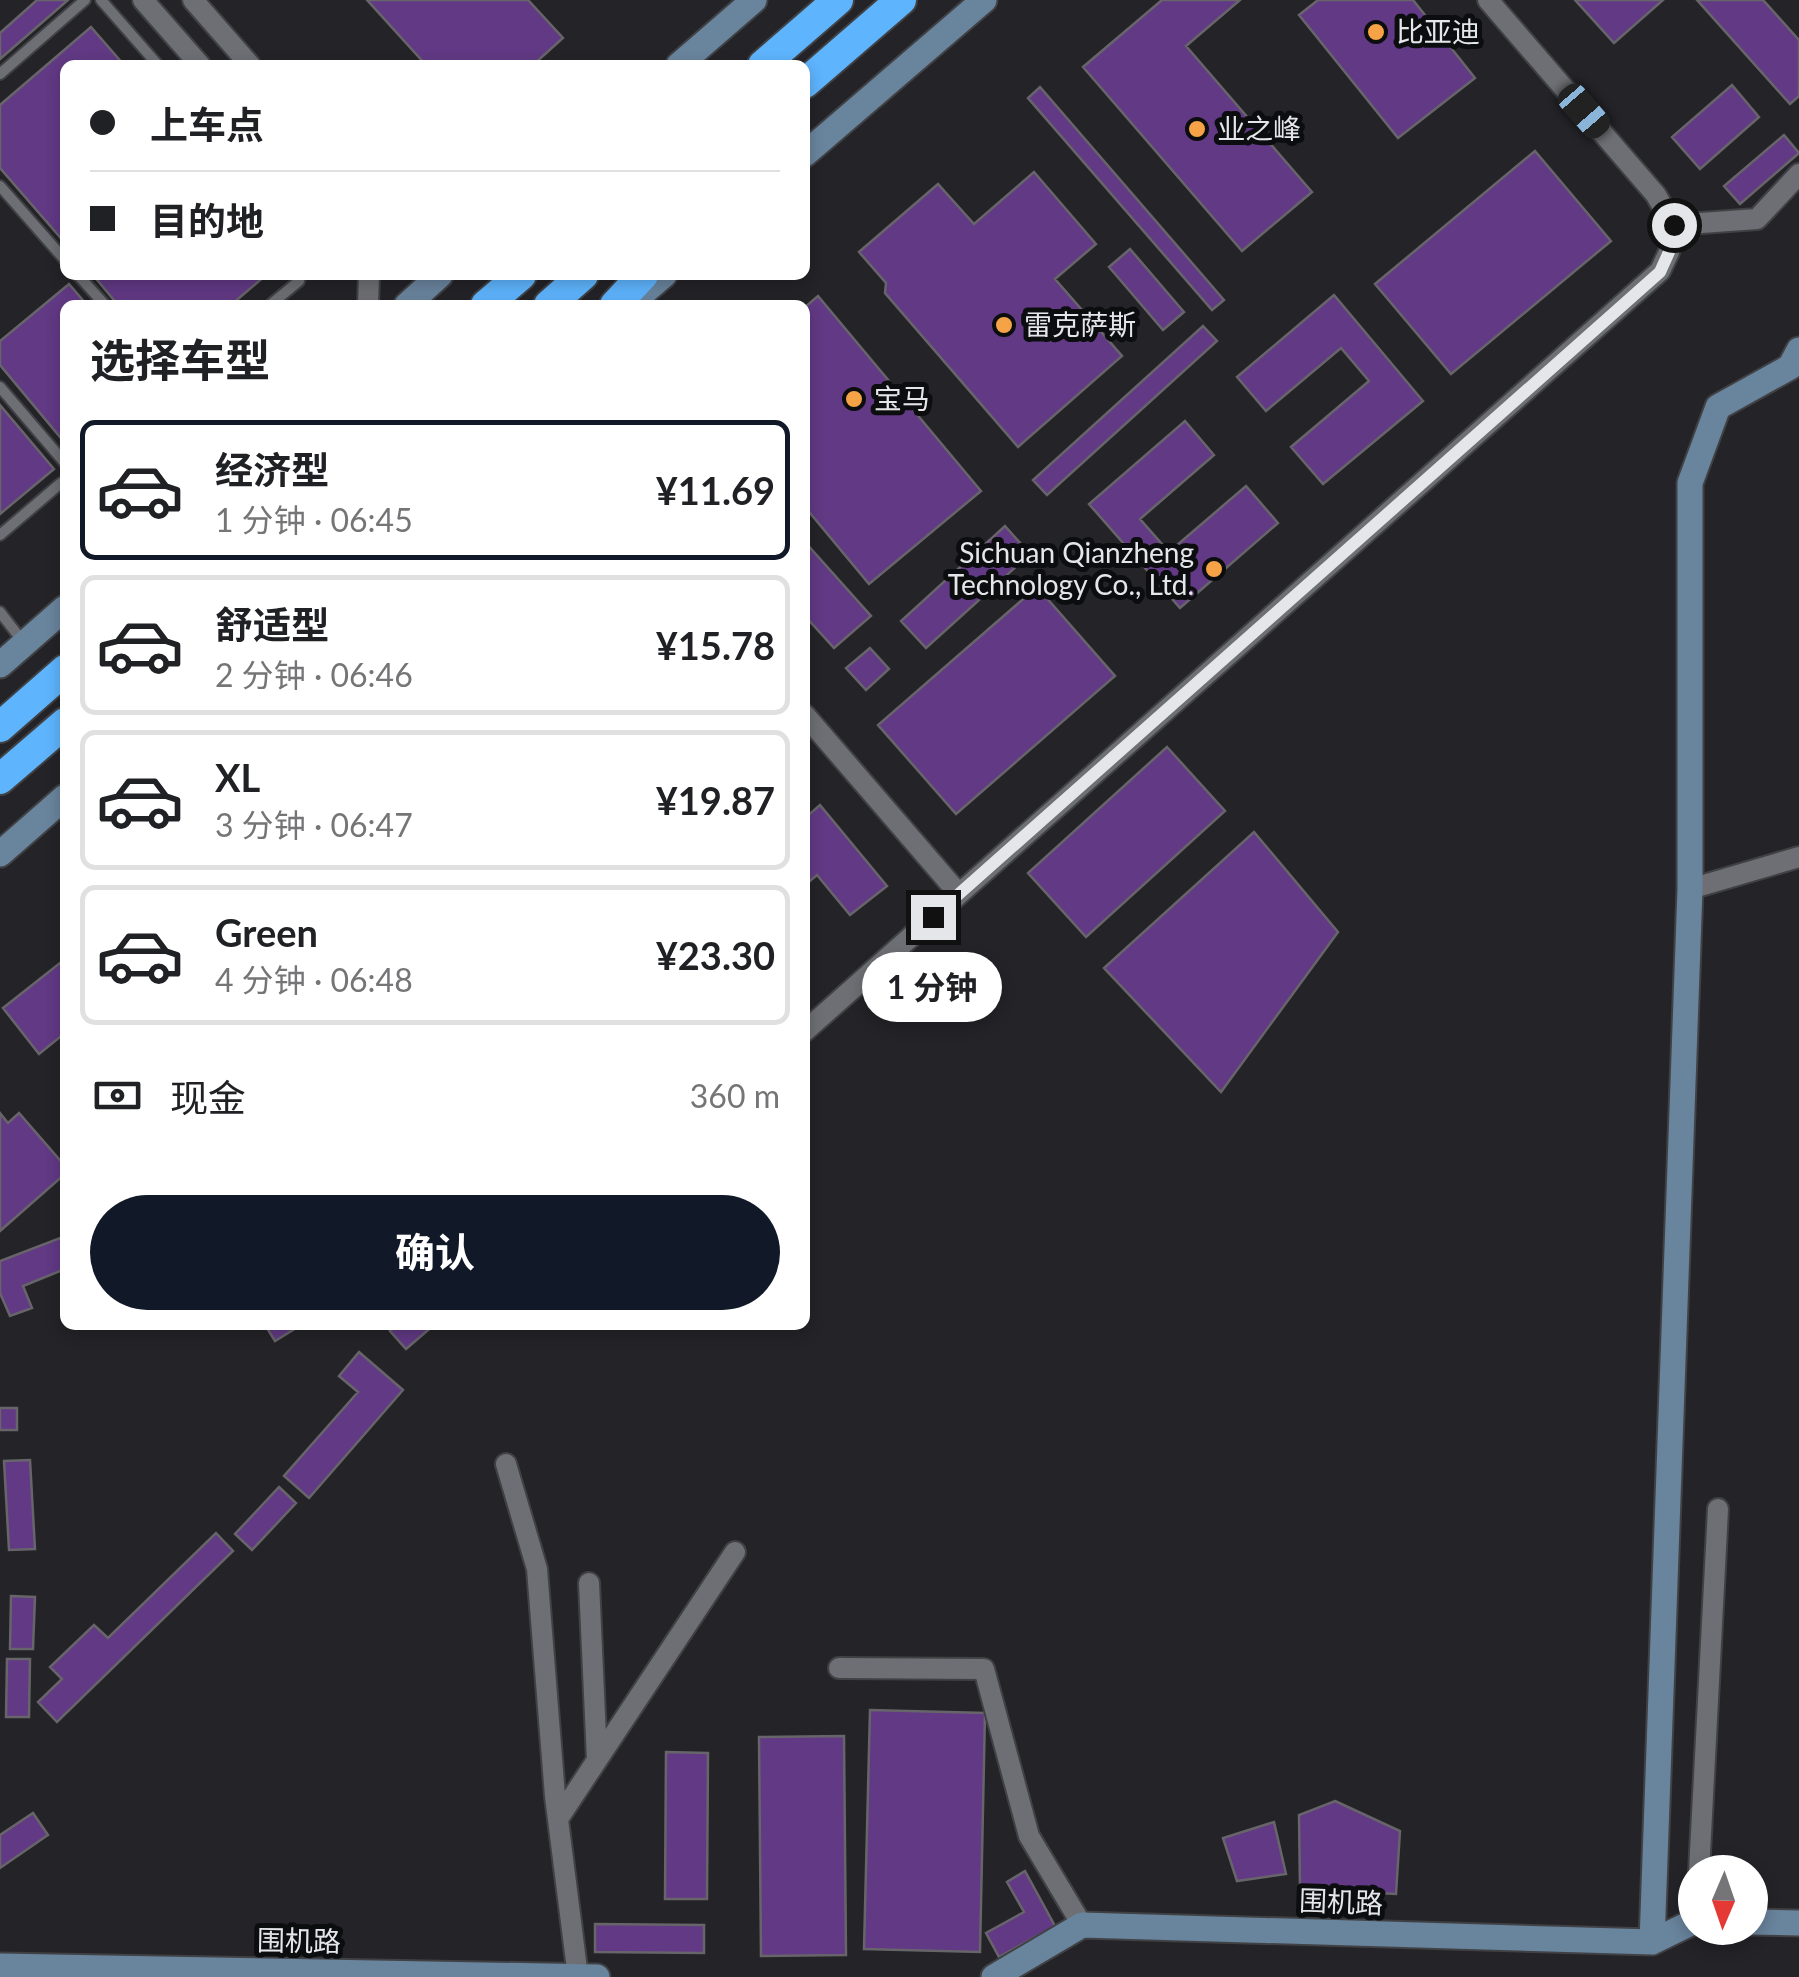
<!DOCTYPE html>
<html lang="zh">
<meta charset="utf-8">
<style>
body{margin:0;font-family:Lato,"Noto Sans SC",sans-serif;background:#f6f6f6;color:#202124;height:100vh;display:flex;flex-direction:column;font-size:38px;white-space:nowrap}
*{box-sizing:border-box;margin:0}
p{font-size:32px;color:#757577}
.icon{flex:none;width:55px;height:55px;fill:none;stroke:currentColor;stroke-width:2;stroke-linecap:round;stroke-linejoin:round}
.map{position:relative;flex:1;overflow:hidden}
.panel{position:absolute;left:60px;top:300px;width:750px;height:1030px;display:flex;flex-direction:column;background:#fff;border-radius:15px;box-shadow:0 5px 15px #0003}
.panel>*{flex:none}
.banner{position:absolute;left:60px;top:60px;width:750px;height:220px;border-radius:15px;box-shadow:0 5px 15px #0003;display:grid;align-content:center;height:220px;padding:0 30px;background:#fff}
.needle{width:65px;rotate:182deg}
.tools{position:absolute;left:1678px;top:1855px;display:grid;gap:20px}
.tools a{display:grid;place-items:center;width:90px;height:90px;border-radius:50%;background:#fff;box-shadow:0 5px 15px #0003;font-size:50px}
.end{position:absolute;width:45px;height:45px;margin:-22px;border:12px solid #e5e6e9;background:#111;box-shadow:0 0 0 5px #111}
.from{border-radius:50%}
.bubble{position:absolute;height:70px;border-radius:35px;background:#fff;box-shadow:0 5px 15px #0003;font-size:32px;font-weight:700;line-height:70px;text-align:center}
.car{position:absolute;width:30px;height:60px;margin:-30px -15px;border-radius:12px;box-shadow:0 0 8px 2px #0007;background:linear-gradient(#222 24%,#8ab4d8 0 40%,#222 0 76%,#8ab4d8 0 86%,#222 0)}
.banner b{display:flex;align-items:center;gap:35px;height:95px;font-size:38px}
.banner b+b{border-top:2px solid #e0e0e0}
.banner i{width:25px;height:25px;background:#202124}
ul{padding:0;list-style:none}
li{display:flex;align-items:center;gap:30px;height:140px;margin:0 20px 15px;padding:0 10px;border:5px solid #e0e0e0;border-radius:15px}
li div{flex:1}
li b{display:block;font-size:38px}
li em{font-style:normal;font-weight:700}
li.selected{border-color:#111827}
li>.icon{width:90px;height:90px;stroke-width:1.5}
h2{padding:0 30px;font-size:45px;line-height:120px}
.pay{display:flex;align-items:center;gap:25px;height:110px;padding:0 30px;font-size:38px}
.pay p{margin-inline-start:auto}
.action{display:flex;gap:20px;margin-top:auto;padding:20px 30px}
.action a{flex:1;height:115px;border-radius:60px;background:#111827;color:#fff;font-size:40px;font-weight:700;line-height:115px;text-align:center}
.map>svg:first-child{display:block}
</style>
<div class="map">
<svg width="1799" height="1977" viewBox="0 0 1799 1977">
<rect width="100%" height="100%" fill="#232328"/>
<path fill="#613984" stroke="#676569" stroke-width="2.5" d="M37,0H68L0,59V33Z
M367,0H528L563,38L533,65H426Z
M1162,0H1240L1186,46L1312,192L1242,251L1083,67Z
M1318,0H1413L1475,78L1398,138L1299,15Z
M1575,0H1663L1614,43Z
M1697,0H1763L1799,40V96L1790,104Z
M91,27L124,65H65V243L0,168V105Z
M1732,85L1759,117L1700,169L1672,137Z
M1040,87L1224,300L1212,310L1028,98Z
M1784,135L1799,153L1740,204L1724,186Z
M1535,151L1611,241L1451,374L1375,284Z
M1034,172L1096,244L1055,279L1122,356L1018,447L885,293L886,283L859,252L938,184L974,224Z
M1130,249L1184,312L1163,330L1109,267Z
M93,275H266L231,305H118Z
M69,284L87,305H65V443L0,365V341Z
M1334,295L1423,401L1323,484L1291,447L1369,381L1341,348L1266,411L1237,377Z
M818,296L981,491L869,584L805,507V307Z
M1203,326L1217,341L1047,495L1033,480Z
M0,405L54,469L0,514Z
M1185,421L1214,455L1140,519L1169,552L1246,486L1278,523L1180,608L1089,504Z
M1005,526L1030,554L926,648L901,621Z
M805,542L871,616L834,648L805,616Z
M1037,587L1115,676L956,814L878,725Z
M870,648L889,669L866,690L846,668Z
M1167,747L1225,811L1086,937L1028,873Z
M820,805L887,886L850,915L817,875L805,885V818Z
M1254,832L1338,932L1221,1092L1104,968Z
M65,959V1033L39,1054L3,1008Z
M0,1113L8,1123L19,1113L65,1166V1174L0,1231Z
M60,1238L65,1250V1269L23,1286L32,1308L10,1316L0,1293V1261Z
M265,1325H301L275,1341Z
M397,1325H434L406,1349L390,1331Z
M359,1352L403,1390L309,1498L284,1476L358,1392L339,1376Z
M0,1408H17V1430H0Z
M30,1460L35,1549L9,1550L4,1461Z
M279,1487L296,1503L252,1550L235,1534Z
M216,1533L233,1551L57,1722L38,1702L62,1679L50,1667L94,1625L108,1638Z
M11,1596L35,1597L33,1649H10Z
M7,1659H30L29,1717H6Z
M870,1710L985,1713L980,1952L864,1949Z
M844,1736L846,1955L761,1956L759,1737Z
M666,1752L708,1753L707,1899H665Z
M1335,1801L1400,1831L1396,1894L1300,1889L1299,1815Z
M33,1813L48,1835L0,1868V1835Z
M1274,1822L1286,1874L1237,1881L1223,1838Z
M1025,1871L1055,1926L999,1957L986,1933L1024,1912L1007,1882Z
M595,1924L704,1925V1953L595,1952Z"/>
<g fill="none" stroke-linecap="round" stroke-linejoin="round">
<g stroke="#404144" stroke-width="14">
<path id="lane" d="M101,0L158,65
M0,74L85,0
M0,186L65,260
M78,275L105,305
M270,305L299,281L300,275
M0,387L65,463
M0,535L61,483
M0,612L24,643"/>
</g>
<g stroke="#404144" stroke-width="24">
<path id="street" d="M143,0L200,65
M193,0L250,65
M1673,225L1757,219L1799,174
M368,305L369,275
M805,715L959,894
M1690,889L1799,857
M805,1031L1660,271L1669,252L1673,225L1656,195L1488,0
M506,1464L537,1569L555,1796L578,1977
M589,1583L597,1760
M839,1668L984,1669L1029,1836L1082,1925
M558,1819L735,1552
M1699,1872L1718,1509"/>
</g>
<g stroke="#404144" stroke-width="29">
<path id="secondary" d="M679,65L754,0
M805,154L984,0
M407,305L440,275
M629,305L664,275
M0,665L65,608
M0,854L65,797
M1750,1922L1799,1923
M1652,1942L1690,889V483L1718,407L1790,367L1799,350
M0,1966L597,1977
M994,1977L1082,1925L1652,1942L1695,1921"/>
</g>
<g stroke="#404144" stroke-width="34">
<path id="highway" d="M763,65L838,0
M805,83L901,0
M486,305L521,275
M549,305L583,275
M615,305L643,275
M0,727L65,670
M0,779L65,723"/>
</g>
<use href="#lane" stroke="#6e6f74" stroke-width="10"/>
<use href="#street" stroke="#6e6f74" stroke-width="20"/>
<use href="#secondary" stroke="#69849d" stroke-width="25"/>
<use href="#highway" stroke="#5eb4fd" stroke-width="30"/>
</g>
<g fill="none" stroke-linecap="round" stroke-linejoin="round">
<path stroke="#e5e6e9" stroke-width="12" d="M933,917L1660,272L1669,252L1674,225"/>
</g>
<g fill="#f5a346" stroke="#0c0d0f" stroke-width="4">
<circle cx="1376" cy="32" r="10"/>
<circle cx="1197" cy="129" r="10"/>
<circle cx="1004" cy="325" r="10"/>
<circle cx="854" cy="399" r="10"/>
<circle cx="1214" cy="569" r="10"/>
</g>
<g text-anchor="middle" stroke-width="10" stroke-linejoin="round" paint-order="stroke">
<g font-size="28" fill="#e5e6e9" stroke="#0c0d0f" text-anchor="start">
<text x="1396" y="42">比亚迪</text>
<text x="1217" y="139">业之峰</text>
<text x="1024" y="335">雷克萨斯</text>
<text x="874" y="409">宝马</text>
<text x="1194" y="563" text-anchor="end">Sichuan Qianzheng<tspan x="1194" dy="32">Technology Co., Ltd.</tspan></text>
</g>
<g font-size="28" fill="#e5e6e9" stroke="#0c0d0f">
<text transform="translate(1341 1902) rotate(2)" y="10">围机路</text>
<text transform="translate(299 1941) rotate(1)" y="10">围机路</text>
</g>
</g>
</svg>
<div class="tools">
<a><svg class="needle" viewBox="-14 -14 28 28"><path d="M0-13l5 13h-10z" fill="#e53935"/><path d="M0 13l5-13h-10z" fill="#757577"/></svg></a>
</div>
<i class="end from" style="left:1674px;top:225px"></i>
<i class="end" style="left:933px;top:917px"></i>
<div class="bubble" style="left:862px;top:952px;width:140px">1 分钟</div>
<i class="car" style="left:1584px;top:111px;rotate:139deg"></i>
<div class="banner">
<b><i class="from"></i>上车点</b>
<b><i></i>目的地</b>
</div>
<section class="panel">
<h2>选择车型</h2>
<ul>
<li class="selected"><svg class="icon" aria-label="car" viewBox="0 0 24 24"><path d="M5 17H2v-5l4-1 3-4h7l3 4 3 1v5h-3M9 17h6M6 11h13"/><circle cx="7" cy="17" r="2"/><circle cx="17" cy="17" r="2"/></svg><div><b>经济型</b><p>1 分钟 · 06:45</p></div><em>¥11.69</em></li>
<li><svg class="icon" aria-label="car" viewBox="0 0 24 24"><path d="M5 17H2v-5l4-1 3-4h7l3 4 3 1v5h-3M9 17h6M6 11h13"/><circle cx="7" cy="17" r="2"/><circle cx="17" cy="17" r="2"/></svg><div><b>舒适型</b><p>2 分钟 · 06:46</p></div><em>¥15.78</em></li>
<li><svg class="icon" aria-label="car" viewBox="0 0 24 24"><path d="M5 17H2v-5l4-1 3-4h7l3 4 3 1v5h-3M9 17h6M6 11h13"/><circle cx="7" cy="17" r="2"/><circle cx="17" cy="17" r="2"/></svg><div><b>XL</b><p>3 分钟 · 06:47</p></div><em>¥19.87</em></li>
<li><svg class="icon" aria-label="car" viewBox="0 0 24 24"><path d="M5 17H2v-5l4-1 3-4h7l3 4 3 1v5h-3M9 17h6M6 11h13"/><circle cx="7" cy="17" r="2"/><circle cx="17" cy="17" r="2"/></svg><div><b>Green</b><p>4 分钟 · 06:48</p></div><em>¥23.30</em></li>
</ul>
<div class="pay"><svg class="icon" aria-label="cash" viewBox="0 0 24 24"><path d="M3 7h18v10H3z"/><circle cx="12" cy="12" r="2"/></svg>现金<p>360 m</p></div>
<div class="action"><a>确认</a></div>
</section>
</div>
